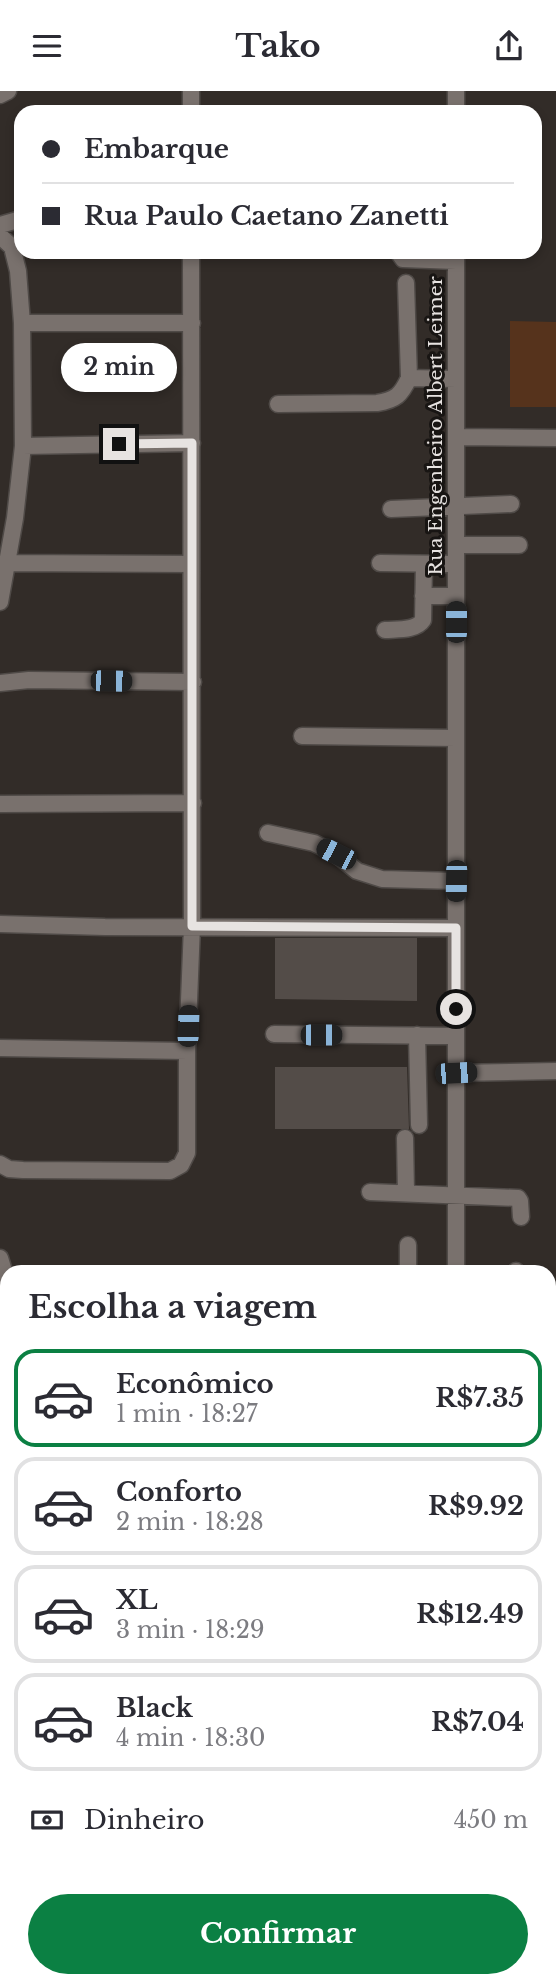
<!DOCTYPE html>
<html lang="pt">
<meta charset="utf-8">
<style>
body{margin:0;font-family:"Libre Baskerville",serif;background:#f2f2f3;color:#2b2b33;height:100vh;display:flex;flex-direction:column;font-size:26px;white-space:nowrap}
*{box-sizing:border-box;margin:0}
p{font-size:23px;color:#7c7c81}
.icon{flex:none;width:38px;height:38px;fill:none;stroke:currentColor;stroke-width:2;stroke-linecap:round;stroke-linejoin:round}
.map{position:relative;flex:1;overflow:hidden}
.side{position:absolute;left:0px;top:1174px;width:556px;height:723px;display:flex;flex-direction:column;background:#fff;border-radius:21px 21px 0 0;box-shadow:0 4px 10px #0003}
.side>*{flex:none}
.banner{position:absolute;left:14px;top:14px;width:528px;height:154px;border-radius:21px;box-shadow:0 4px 10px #0003;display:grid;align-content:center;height:154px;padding:0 28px;background:#fff}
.end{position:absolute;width:32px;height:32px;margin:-16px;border:9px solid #e7e3e1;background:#111;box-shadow:0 0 0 4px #111}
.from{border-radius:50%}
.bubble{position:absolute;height:49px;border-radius:24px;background:#fff;box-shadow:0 4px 10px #0003;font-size:23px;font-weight:800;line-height:49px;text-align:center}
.car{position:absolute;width:21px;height:42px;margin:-21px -10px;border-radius:9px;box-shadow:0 0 5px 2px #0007;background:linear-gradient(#222 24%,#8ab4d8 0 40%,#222 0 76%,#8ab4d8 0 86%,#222 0)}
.banner b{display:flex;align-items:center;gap:24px;height:66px;font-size:26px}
.banner b+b{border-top:2px solid #e1e1e2}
.banner i{width:18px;height:18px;background:#2b2b33}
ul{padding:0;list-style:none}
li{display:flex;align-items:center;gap:21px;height:98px;margin:0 14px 10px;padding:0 14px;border:4px solid #e1e1e2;border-radius:21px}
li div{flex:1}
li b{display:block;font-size:26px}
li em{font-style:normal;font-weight:800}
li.selected{border-color:#0b8043}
li>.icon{width:63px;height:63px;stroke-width:1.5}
h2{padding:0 28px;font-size:32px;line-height:84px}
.pay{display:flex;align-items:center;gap:18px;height:77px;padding:0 28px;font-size:26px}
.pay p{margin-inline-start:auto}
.button{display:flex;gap:14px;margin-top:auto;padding:14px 28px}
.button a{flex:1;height:80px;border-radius:42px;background:#0b8043;color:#fff;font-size:28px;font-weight:800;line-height:80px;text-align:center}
header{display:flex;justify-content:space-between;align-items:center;height:91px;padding:0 28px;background:#fff;font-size:32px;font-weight:800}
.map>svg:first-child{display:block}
</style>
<header><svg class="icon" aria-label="menu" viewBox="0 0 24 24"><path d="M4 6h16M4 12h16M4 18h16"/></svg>Tako<svg class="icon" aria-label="share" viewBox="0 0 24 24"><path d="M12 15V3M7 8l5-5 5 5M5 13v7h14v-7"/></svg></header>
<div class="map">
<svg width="556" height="1896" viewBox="0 0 556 1896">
<rect width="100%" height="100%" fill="#322c28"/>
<path fill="#56331c" d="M510,230L556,231V316H510Z"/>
<path fill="#534c48" d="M275,847H417V910L275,908Z
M275,976H407L409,1038H275Z"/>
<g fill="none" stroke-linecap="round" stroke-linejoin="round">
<g stroke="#4f4a47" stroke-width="19">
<path id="minor" d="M456,0V21
M0,4L8,0
M191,21V0
M0,134L21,128
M0,145L12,156L18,180L22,232L23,355L15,427L0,511
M398,161L403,168L456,170
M406,192L409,287
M22,232H192
M278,313L377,312C396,309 401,304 409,287L456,288
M456,346L556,347
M23,355L192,352
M391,418L511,413
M456,454H519
M7,472L191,473
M380,472L456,473
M423,505H456
M385,539C397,538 416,540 423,529L424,473
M0,592L29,589L193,591
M302,645L456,647
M0,713L193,712
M268,742L314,752L336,763L357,780L382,788L456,790
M0,833L105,836L456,837
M274,943L456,945
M417,944L419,1034
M0,957L187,960
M456,982L556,980
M405,1047L406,1102
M0,1073L9,1078L23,1079L170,1080L181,1074L187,1062V960L192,835L191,161
M370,1101L518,1107L520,1110L521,1126
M0,1167L7,1190
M408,1181V1154
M456,1181V161
M516,1181V1180
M550,1297H556
M0,1322H7
M550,1506L556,1507
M550,1632H556
M0,1736H7
M38,1890V1896
M123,1890V1896
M456,1890V1896"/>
</g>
<use href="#minor" stroke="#79716d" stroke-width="16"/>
</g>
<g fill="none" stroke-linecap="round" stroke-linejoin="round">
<path stroke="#e7e3e1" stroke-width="9" d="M119,353L192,352V835L456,837V918"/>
</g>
<g text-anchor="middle" stroke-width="6" stroke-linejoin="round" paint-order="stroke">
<g font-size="19" fill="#e7e3e1" stroke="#181513">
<text transform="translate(435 335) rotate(-90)" y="7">Rua Engenheiro Albert Leimer</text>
</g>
</g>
</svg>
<i class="end from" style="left:456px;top:918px"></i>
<i class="end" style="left:119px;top:353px"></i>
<div class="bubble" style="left:61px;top:252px;width:116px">2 min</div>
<i class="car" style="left:456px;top:531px;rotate:0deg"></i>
<i class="car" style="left:111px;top:590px;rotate:91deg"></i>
<i class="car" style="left:336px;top:763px;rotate:297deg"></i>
<i class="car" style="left:456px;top:790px;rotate:181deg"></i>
<i class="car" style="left:188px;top:935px;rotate:2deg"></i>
<i class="car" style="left:321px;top:944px;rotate:90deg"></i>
<i class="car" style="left:456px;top:982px;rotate:87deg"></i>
<div class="banner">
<b><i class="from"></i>Embarque</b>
<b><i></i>Rua Paulo Caetano Zanetti</b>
</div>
<section class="side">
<h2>Escolha a viagem</h2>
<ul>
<li class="selected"><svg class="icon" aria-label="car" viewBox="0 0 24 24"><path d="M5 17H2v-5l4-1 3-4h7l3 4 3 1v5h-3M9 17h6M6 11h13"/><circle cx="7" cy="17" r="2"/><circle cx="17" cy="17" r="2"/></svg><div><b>Econômico</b><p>1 min · 18:27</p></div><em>R$7.35</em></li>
<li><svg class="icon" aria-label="car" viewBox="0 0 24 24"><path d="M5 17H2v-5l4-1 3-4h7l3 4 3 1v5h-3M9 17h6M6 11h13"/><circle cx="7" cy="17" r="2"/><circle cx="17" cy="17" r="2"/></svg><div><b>Conforto</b><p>2 min · 18:28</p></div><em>R$9.92</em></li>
<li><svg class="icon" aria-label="car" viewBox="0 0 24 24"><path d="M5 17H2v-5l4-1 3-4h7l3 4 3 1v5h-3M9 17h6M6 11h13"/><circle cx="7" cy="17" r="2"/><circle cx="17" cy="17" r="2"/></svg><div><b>XL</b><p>3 min · 18:29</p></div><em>R$12.49</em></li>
<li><svg class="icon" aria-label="car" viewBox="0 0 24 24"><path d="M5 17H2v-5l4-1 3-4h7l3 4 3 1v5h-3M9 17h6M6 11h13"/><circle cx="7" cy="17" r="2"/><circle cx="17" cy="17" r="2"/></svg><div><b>Black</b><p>4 min · 18:30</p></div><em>R$7.04</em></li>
</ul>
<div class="pay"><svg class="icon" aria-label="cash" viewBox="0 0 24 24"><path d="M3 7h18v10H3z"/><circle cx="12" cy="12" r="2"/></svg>Dinheiro<p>450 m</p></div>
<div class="button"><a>Confirmar</a></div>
</section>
</div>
